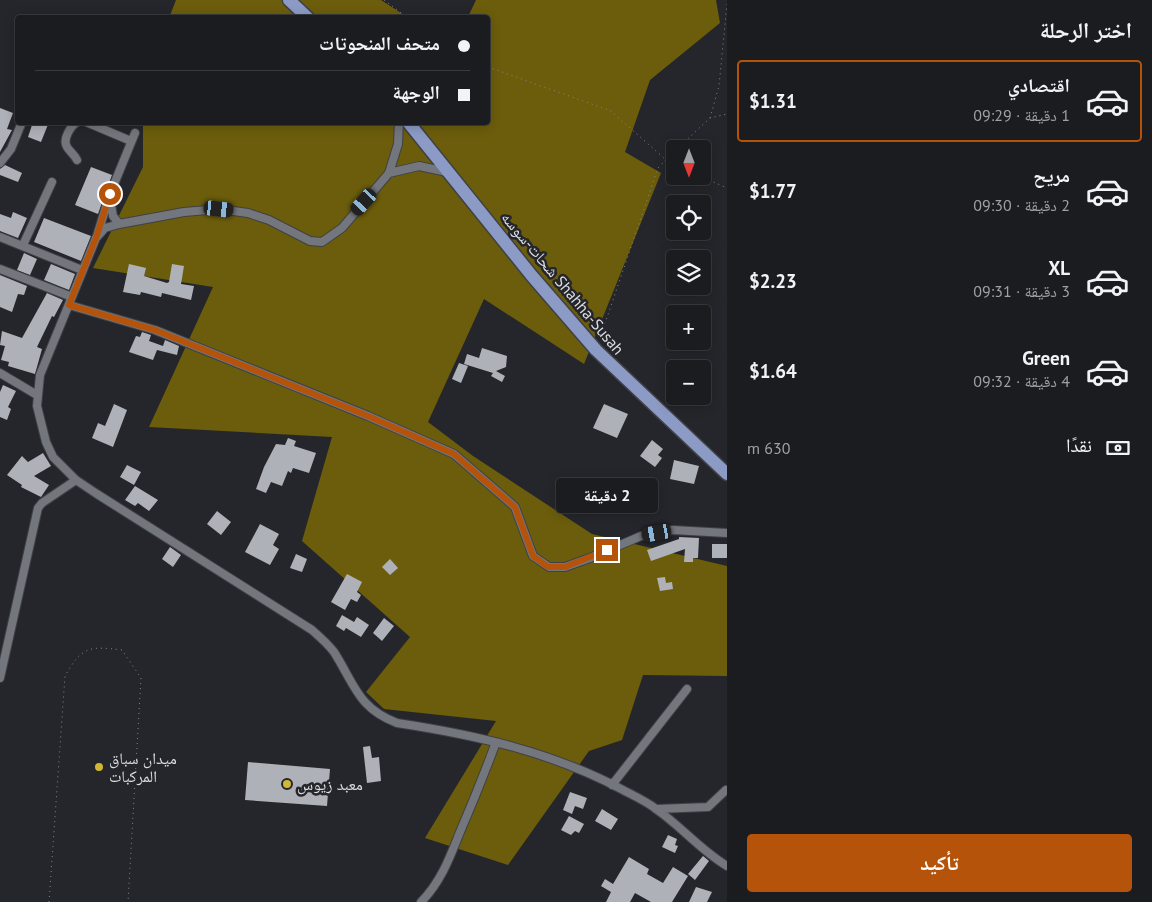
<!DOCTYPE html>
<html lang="ar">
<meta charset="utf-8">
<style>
body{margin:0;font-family:"PT Sans","Noto Naskh Arabic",sans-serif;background:#242529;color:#f1f3f6;direction:rtl;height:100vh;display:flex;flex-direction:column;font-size:19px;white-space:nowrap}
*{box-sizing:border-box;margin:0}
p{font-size:16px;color:#a0a1a5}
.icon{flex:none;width:28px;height:28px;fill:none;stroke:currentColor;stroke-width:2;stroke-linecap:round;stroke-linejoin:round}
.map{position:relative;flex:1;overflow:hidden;direction:ltr}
.sheet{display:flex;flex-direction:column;background:#1b1c20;width:425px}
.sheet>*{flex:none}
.guide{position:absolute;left:15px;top:15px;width:475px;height:110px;border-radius:5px;box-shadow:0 2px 12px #0003,0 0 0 1px #393a3e;direction:rtl;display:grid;align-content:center;height:110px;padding:0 20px;background:#1b1c20}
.needle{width:32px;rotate:180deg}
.tools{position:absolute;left:666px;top:140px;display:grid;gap:10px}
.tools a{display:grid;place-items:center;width:45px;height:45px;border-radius:5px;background:#1b1c20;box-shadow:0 2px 12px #0003,0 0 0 1px #393a3e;font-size:25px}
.end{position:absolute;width:22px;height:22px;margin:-11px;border:6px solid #b45309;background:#fff;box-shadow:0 0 0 2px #fff}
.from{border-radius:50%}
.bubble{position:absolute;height:35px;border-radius:5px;background:#1b1c20;box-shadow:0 2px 12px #0003,0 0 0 1px #393a3e;font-size:16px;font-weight:700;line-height:35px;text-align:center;direction:rtl}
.car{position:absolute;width:15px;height:30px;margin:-15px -8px;border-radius:6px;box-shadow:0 0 4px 1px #0007;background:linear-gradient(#222 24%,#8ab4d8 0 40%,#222 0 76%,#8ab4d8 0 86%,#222 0)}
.guide b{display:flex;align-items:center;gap:18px;height:48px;font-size:19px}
.guide b+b{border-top:1px solid #393a3e}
.guide i{width:12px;height:12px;background:#f1f3f6}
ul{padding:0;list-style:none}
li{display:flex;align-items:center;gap:15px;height:82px;margin:0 10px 8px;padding:0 10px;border:2px solid transparent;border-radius:5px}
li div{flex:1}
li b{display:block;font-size:19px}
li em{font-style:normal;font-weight:700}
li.on{border-color:#b45309}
li>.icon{width:45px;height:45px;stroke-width:1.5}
h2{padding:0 20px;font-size:22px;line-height:60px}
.pay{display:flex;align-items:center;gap:12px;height:55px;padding:0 20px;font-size:19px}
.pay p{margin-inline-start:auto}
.primary-button{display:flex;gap:10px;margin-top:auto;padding:10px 20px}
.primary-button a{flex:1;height:58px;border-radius:5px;background:#b45309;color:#fff;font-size:20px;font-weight:700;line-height:58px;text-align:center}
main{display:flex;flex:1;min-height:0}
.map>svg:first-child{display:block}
</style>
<main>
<section class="sheet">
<h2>اختر الرحلة</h2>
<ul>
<li class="on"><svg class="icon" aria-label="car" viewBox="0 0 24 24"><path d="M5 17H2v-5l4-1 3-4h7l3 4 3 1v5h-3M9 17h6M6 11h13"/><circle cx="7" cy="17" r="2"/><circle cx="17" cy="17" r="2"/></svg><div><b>اقتصادي</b><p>1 دقيقة · 09:29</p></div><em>$1.31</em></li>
<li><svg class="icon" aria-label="car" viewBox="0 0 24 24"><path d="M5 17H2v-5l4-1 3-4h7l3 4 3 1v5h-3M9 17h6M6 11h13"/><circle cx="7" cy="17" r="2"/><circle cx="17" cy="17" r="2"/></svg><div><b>مريح</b><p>2 دقيقة · 09:30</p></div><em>$1.77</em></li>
<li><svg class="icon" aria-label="car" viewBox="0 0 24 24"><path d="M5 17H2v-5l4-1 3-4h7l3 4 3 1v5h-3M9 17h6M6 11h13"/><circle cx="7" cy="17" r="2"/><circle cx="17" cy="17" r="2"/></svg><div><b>XL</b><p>3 دقيقة · 09:31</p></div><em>$2.23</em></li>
<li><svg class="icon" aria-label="car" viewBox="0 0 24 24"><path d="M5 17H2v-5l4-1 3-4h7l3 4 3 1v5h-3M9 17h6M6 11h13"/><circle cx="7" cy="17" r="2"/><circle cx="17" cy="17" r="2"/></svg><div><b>Green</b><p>4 دقيقة · 09:32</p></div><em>$1.64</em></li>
</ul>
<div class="pay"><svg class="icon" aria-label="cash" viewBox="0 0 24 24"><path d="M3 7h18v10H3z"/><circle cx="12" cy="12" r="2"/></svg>نقدًا<p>630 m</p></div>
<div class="primary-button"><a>تأكيد</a></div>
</section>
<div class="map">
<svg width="727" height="902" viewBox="0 0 727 902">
<rect width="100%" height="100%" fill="#24262b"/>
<path fill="#6c5d0c" d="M176,0H381L407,17L169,18Z
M476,0H716L720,23L650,80L625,152L661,173L584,364L484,299L428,422L473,456L592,534L727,566V676L643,675L622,740L589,751L508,865L425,838L496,721L384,709L366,692L410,637L302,541L332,437L149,427L213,287L93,268L143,167V123L488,122V18L468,17Z"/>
<path fill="#afb1b8" d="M0,108L13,113L7,129L12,130L0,152Z
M33,122H49L41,142L28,137Z
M5,165L22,173L18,182L0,175V169Z
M91,167L112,175L98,214L75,205Z
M13,212L27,218L18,238L0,231V214L11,218Z
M44,218L91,236L81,261L34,242Z
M24,253L37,259L30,275L17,270Z
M51,264L75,274L69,290L44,280Z
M129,264L146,268L144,276L167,283L169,282L172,264L184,266L181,284L194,286L191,300L162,293L161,297L141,292L140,295L123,292Z
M0,275L27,286L24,295L18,294L12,312L0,307Z
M47,293L63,300L54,317L52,316L37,347L42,349L35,374L8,366L9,362L1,360L5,346L0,345L2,331L22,338Z
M142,332L151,335L149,341L163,346L165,340L179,346L177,355L157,350L153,360L129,352L136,336L140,337Z
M482,348L507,356L506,367L496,371L505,376L502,382L491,376L493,373L464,364L467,354L479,358Z
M459,363L468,366L461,383L452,379Z
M3,385L16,391L8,407L11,409L7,420L0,417V392Z
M114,404L127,410L113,447L92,438L98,423L105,426Z
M604,404L628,414L617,438L593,428Z
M288,438L296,441L294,446L316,453L309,473L293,468L291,473L288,471L282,486L271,482L266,493L256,489L264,467L276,444L285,445Z
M652,440L663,449L658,455L662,458L655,467L640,456Z
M43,453L51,466L34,476L49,485L41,497L21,487L22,485L7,475L22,456L28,462Z
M674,460L699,466L694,484L670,479Z
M127,465L141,472L134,485L120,477Z
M135,486L158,500L149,511L138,503L135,506L125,500Z
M217,511L231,522L221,535L207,524Z
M260,524L279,534L273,545L279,549L270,565L245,552Z
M679,537L699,538L698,558H693V562H684L685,549L651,561L647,550L679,539Z
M712,544H727V558H712Z
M170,547L181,555L173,567L162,559Z
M296,554L307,559L302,572L290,568Z
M390,559L398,568L390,575L382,567Z
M347,574L362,582L357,592L361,595L357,602L351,599L345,610L331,602Z
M665,577L666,583L672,582L673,589L660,591L657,578Z
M342,615L354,622L357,617L369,625L361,637L346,628L344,631L336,626Z
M384,618L394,626L382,641L373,633Z
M370,746L372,758L379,757L381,781L367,783L363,747Z
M248,762L330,769L327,806L245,800Z
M570,792L587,798L583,809L575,806L572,814L563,810Z
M602,809L618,819L611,830L595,821Z
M569,816L584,824L579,833L575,831L571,835L561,830Z
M668,835L677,839L675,845L678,846L675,853L662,847Z
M703,856L709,861L695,880L688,874Z
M629,857L649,869L647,874L663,883L673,867L688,876L672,902H651L635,893L630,902H606L611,892L601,886L605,879L613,884Z
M696,887L712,892L707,902H689Z"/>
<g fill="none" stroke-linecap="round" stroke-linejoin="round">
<g stroke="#3f4145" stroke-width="10">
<path id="minor" d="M86,122L131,141
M399,122L398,144L389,173L342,228L322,242L310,241L269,220L248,213L219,209L184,212L119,224L105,228L96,238L40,375L37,406L46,442L53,457L76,480L97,494L312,630C320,637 328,644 334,652C355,685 358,708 397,723C476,735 552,752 623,790C634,796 646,801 656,809C681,826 700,850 727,866
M77,160C74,154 70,152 67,147C62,139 71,126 77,122
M0,163L11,149L22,122
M389,173L419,166L447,172
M110,199L113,216L119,224
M97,236L110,194L135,133
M0,237L82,270
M23,245L52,182
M0,269L72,297
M69,305L155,330L368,416L454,454L515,507L533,556L549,567H565L590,558L641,536L673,530L727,533
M0,373L37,395
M0,678L38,508L42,503L76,480
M612,785L687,689
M656,809L708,807L726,790
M421,902C441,882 450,857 460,832C473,802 485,772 496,742"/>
</g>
<g stroke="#3f4145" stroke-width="15">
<path id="primary" d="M289,0L308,18
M408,122L532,276L596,350L727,474"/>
</g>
<path stroke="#86878c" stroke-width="1" stroke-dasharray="1 4" stroke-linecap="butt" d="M384,0L408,18
M488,67L611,111L665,159L675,165
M710,118L719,86L727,4
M677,149L710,118L727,114
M700,176L727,188
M600,338L658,168L675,150
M49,902L65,676C82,646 90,646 122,650L141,678L128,902"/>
<use href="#minor" stroke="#73767c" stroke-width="8"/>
<use href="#primary" stroke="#8b9bc6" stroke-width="12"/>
</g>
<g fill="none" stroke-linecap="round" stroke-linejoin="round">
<path stroke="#b45309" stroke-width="6" d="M110,194L96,238L69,305L155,330L368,416L454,454L515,507L533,556L548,567H565L607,550"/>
</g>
<g fill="#d1b736" stroke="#24262b" stroke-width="2">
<circle cx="99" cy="767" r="5"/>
<circle cx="287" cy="784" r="5"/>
</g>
<g text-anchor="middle" stroke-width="5" stroke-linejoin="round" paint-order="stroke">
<g font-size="16" fill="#dddee2" stroke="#24262b">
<text transform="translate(563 283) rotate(50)" y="6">شحات-سوسه Shahha-Susah</text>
</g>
<g font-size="16" fill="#dddee2" stroke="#24262b" text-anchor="start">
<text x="109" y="764">ميدان سباق<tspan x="109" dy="18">المركبات</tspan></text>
<text x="297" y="790">معبد زيوس</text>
</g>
</g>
</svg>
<div class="tools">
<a><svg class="needle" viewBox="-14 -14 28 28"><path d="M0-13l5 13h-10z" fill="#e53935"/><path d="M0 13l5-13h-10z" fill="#a0a1a5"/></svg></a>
<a><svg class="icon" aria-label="locate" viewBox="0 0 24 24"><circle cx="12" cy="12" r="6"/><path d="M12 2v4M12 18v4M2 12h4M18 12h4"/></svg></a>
<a><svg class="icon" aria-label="layers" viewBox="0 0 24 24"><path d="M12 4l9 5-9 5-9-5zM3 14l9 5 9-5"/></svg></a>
<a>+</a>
<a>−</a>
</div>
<i class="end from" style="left:110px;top:194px"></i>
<i class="end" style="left:607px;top:550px"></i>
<div class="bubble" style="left:556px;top:478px;width:102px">2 دقيقة</div>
<i class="car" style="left:364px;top:202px;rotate:222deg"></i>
<i class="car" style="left:219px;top:209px;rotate:96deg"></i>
<i class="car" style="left:657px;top:533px;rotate:260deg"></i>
<div class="guide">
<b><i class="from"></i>متحف المنحوتات</b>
<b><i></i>الوجهة</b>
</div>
</div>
</main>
